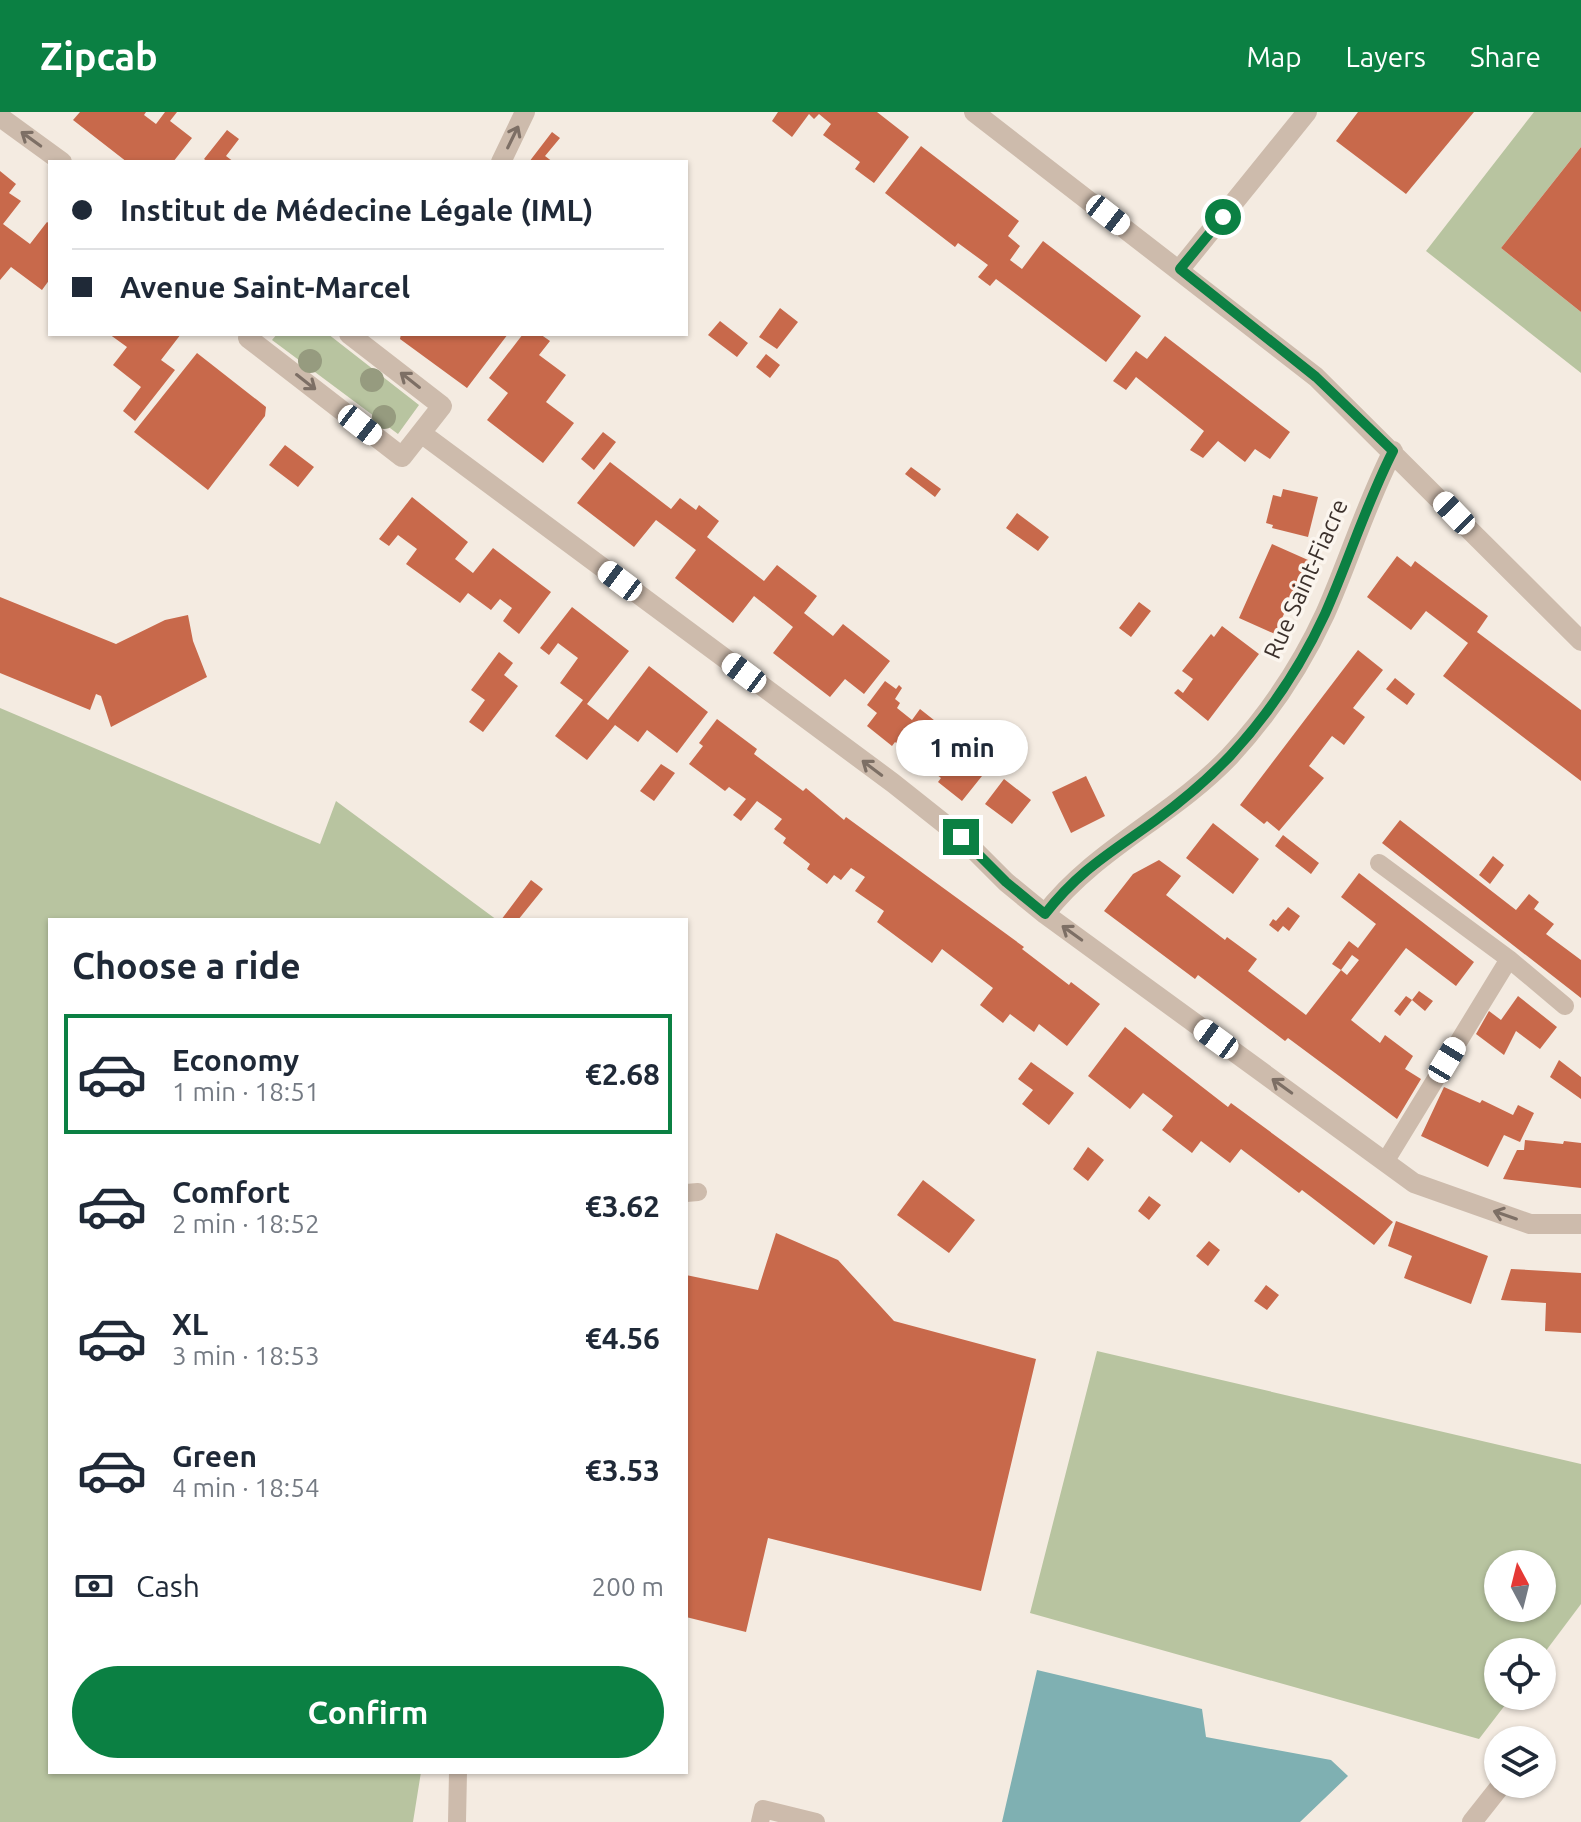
<!DOCTYPE html>
<meta charset="utf-8">
<style>
body{margin:0;font-family:Ubuntu,sans-serif;background:#f6f6f7;color:#1f2937;height:100vh;display:flex;flex-direction:column;font-size:30px;white-space:nowrap}
*{box-sizing:border-box;margin:0}
p{font-size:26px;color:#747a83}
.icon{flex:none;width:44px;height:44px;fill:none;stroke:currentColor;stroke-width:2;stroke-linecap:round;stroke-linejoin:round}
.map{position:relative;flex:1;overflow:hidden}
.panel{position:absolute;left:48px;top:806px;width:640px;height:856px;display:flex;flex-direction:column;background:#fff;border-radius:0px;box-shadow:0 2px 6px #0004}
.panel>*{flex:none}
.top-card{position:absolute;left:48px;top:48px;width:640px;height:176px;border-radius:0px;box-shadow:0 2px 6px #0004;display:grid;align-content:center;height:176px;padding:0 24px;background:#fff}
.needle{width:52px;rotate:353deg}
.controls{position:absolute;left:1484px;top:1438px;display:grid;gap:16px}
.controls a{display:grid;place-items:center;width:72px;height:72px;border-radius:50%;background:#fff;box-shadow:0 2px 6px #0004;font-size:40px}
.end{position:absolute;width:36px;height:36px;margin:-18px;border:10px solid #0b8043;background:#fff;box-shadow:0 0 0 4px #fff}
.from{border-radius:50%}
.bubble{position:absolute;height:56px;border-radius:28px;background:#fff;box-shadow:0 2px 6px #0004;font-size:26px;font-weight:700;line-height:56px;text-align:center}
.car{position:absolute;width:24px;height:48px;margin:-24px -12px;border-radius:10px;box-shadow:0 0 6px 2px #0007;background:linear-gradient(#fff 24%,#345 0 40%,#fff 0 76%,#345 0 86%,#fff 0)}
.top-card b{display:flex;align-items:center;gap:28px;height:76px;font-size:30px}
.top-card b+b{border-top:2px solid #e0e1e3}
.top-card i{width:20px;height:20px;background:#1f2937}
ul{padding:0;list-style:none}
li{display:flex;align-items:center;gap:24px;height:120px;margin:0 16px 12px;padding:0 8px;border:4px solid transparent;border-radius:0px}
li div{flex:1}
li b{display:block;font-size:30px}
li em{font-style:normal;font-weight:700}
li.on{border-color:#0b8043}
li>.icon{width:72px;height:72px;stroke-width:1.5}
h2{padding:0 24px;font-size:36px;line-height:96px}
.pay{display:flex;align-items:center;gap:20px;height:88px;padding:0 24px;font-size:30px}
.pay p{margin-inline-start:auto}
.action{display:flex;gap:16px;margin-top:auto;padding:16px 24px}
.action a{flex:1;height:92px;border-radius:48px;background:#0b8043;color:#fff;font-size:32px;font-weight:700;line-height:92px;text-align:center}
header{display:flex;align-items:center;gap:48px;box-sizing:border-box;height:112px;padding:0 40px;background:#0b8043;color:#fff}
header strong{font-size:38px}
nav{display:flex;gap:44px;margin-inline-start:auto;font-size:28px}
.map>svg:first-child{display:block}
</style>
<header>
<strong>Zipcab</strong>
<nav><a>Map</a><a>Layers</a><a>Share</a></nav>
</header>
<div class="map">
<svg width="1581" height="1710" viewBox="0 0 1581 1710">
<rect width="100%" height="100%" fill="#f4ebe1"/>
<path fill="#b8c4a0" fill-rule="evenodd" d="M1534,0H1581V35L1501,136L1581,200V261L1426,139Z
M277,222H328L419,293L398,322L272,228Z
M0,596L320,732L336,689L497,808H50V1660H421L413,1710H0Z
M1097,1239L1581,1352V1492L1542,1544V1540H1498V1584H1512L1479,1627L1030,1501ZM1498,1452H1542V1496H1498Z"/>
<path fill="#7fb0b2" d="M1037,1558L1202,1597L1206,1625L1331,1648L1348,1664L1300,1710H1002Z"/>
<path fill="#c8694b" d="M80,0H146L144,3L156,12L165,0H177L170,9L192,26L173,50H127L73,8Z
M778,0H877L909,25L874,71L855,57L860,50L823,23L831,12L819,2L814,7L809,2L792,25L772,9Z
M1358,0H1474L1406,82L1336,29Z
M227,18L239,27L226,44L234,50H208L204,47Z
M552,20L560,26L545,44L553,50H529Z
M921,34L1019,109L1008,124L1020,134L1010,148L1022,157L1043,129L1141,204L1106,250L996,167L990,174L978,165L988,153L958,131L955,135L885,81Z
M1581,35V200L1501,136Z
M0,59L16,72L9,81L21,89L3,112L30,132L47,110L50,112V167L42,178L11,155L0,168Z
M780,196L798,210L777,237L759,225Z
M720,209L748,231L737,245L708,223Z
M109,222H181L161,248L175,258L135,309L123,299L141,275L113,253L127,235Z
M401,222H508L467,276L400,227Z
M523,222H540L550,229L539,243L566,263L546,290L574,311L543,351L487,308L508,281L489,266Z
M1165,224L1290,320L1270,347L1255,337L1245,350L1218,329L1203,346L1190,338L1204,319L1136,265L1126,278L1113,269L1136,239L1147,247Z
M197,241L266,295L265,304L208,378L134,320Z
M766,242L780,253L770,266L756,255Z
M603,320L616,330L594,358L581,347Z
M285,333L314,355L298,375L269,353Z
M610,350L671,397L680,386L696,398L699,393L719,409L707,425L764,469L777,453L817,484L804,501L833,524L843,512L890,549L864,582L845,567L830,585L773,541L793,515L754,484L733,511L675,466L696,438L656,408L634,435L577,391Z
M911,355L941,377L935,385L905,362Z
M1283,377L1318,385L1308,425L1272,416L1273,413L1266,411L1273,383L1281,385Z
M412,385L468,430L455,447L473,461L493,436L551,480L519,522L503,509L512,496L500,487L491,498L468,481L460,491L406,452L417,437L398,423L389,434L379,427Z
M1017,401L1049,425L1038,439L1006,416Z
M1272,432L1308,448L1275,522L1239,506Z
M1397,444L1411,455L1415,449L1488,504L1477,520L1581,598V669L1443,564L1468,531L1426,499L1411,518L1367,485Z
M0,485L116,532L165,508L188,503L193,529L207,565L111,615L101,584L96,582L90,598L0,561Z
M1139,490L1151,499L1131,525L1119,516Z
M572,495L629,539L587,592L608,608L649,554L708,600L677,641L647,618L638,630L615,613L587,648L555,624L583,588L560,571L578,546L558,531L549,543L540,536Z
M1222,514L1259,542L1208,609L1174,581L1178,577L1183,581L1193,567L1182,559L1211,522L1214,525Z
M1358,538L1383,558L1353,596L1365,605L1344,633L1332,624L1309,654L1324,666L1279,719L1267,709L1264,712L1240,693Z
M499,540L513,551L504,563L518,574L483,620L469,610L485,588L471,578Z
M1395,566L1415,582L1407,593L1386,577Z
M885,569L896,577L899,573L902,576L895,587L900,591L897,596L912,608L920,597L944,616L950,609L972,627L959,644L972,654L975,649L981,654L989,644L994,649L962,689L938,670L941,666L895,630L892,634L867,614L877,601L867,593Z
M717,607L757,637L754,642L803,679L806,676L844,708L846,705L1024,835L1022,837L1069,873L1071,870L1100,892L1067,934L1039,912L1034,920L1010,902L1003,911L980,893L993,876L942,837L932,851L877,810L884,799L855,779L865,765L851,756L841,768L834,763L827,772L807,757L810,752L783,731L786,726L774,717L782,707L757,689L741,709L733,703L746,687L729,675L725,679L689,652L703,634L699,631Z
M661,652L675,661L654,689L640,679Z
M1086,664L1105,704L1071,721L1052,680Z
M1004,667L1031,688L1012,712L985,692Z
M1400,708L1516,798L1529,782L1539,790L1534,797L1554,812L1546,822L1581,848V886L1382,731Z
M1213,711L1259,747L1233,782L1186,746Z
M1283,723L1319,751L1311,762L1275,734Z
M1493,744L1504,753L1490,772L1479,763Z
M1159,748L1181,764L1166,783L1225,828L1227,825L1257,847L1248,859L1306,903L1341,858L1347,863L1359,848L1352,843L1341,858L1332,852L1349,829L1358,836L1376,812L1341,785L1359,761L1474,850L1456,874L1406,836L1351,908L1380,931L1385,923L1413,944L1405,957L1421,967L1397,1007L1288,926L1285,929L1198,863L1195,867L1104,799L1133,762Z
M531,768L543,777L518,808H501Z
M1288,795L1300,804L1289,819L1283,814L1278,820L1269,813L1273,807L1276,809Z
M1419,879L1433,889L1425,899L1412,888Z
M1406,884L1412,888L1400,904L1394,899Z
M1518,884L1557,915L1540,937L1516,919L1504,943L1476,922L1489,899L1501,908Z
M1125,915L1228,995L1231,991L1393,1110L1374,1133L1302,1078L1299,1081L1241,1037L1230,1051L1201,1029L1192,1041L1162,1018L1173,1004L1143,981L1130,997L1088,964Z
M1559,948L1581,965V987L1550,965Z
M1031,950L1074,981L1049,1013L1022,992L1033,978L1018,967Z
M1444,975L1480,991L1482,988L1513,1003L1518,993L1534,1001L1520,1030L1504,1023L1488,1055L1421,1024Z
M1525,1028L1563,1032L1564,1029L1581,1031V1076L1503,1067L1517,1038H1524Z
M1088,1035L1104,1048L1088,1069L1073,1057Z
M923,1068L975,1108L949,1141L897,1103Z
M1149,1084L1161,1093L1149,1108L1138,1099Z
M1396,1109L1488,1144L1471,1192L1404,1166L1412,1144L1388,1134Z
M776,1121L838,1148L894,1209L1036,1247L981,1479L768,1426L746,1520L686,1505V1163L758,1178Z
M1209,1129L1220,1138L1208,1154L1196,1144Z
M1511,1157L1581,1161V1221L1545,1219L1546,1191L1501,1188Z
M1266,1173L1279,1183L1267,1198L1254,1189Z"/>
<g fill="none" stroke-linecap="round" stroke-linejoin="round">
<path stroke="#cdbbac" stroke-width="18" d="M1379,751L1509,847L1565,894
M1385,1050L1509,847
M686,1081L698,1080
M457,1710L458,1660
M760,1710L763,1697L816,1710"/>
<path stroke="#cdbbac" stroke-width="20" d="M974,0L1316,265L1581,529
M0,5L62,50
M501,50L525,0
M1180,157L1307,0
M251,222L248,226L402,345L442,294L349,222
M421,321L893,671L961,725L1006,770L1045,802L1414,1071L1530,1112H1581
M1045,802C1095,737 1173,704 1230,644C1269,602 1301,554 1325,502C1349,448 1366,392 1393,339
M1472,1710L1502,1672"/>
</g>
<g fill="#969b7f">
<circle cx="310" cy="249" r="12"/>
<circle cx="372" cy="268" r="12"/>
<circle cx="384" cy="305" r="12"/>
</g>
<defs><path id="oneway-shaft" d="M-6 0H5M1.5-3L5.5 0L1.5 3" fill="none" stroke-width="1.6" stroke-linecap="round" stroke-linejoin="round" transform="scale(2)"/></defs>
<g stroke="#7d6f65">
<use href="#oneway-shaft" transform="translate(513 25) rotate(-64)"/>
<use href="#oneway-shaft" transform="translate(31 27) rotate(-144)"/>
<use href="#oneway-shaft" transform="translate(410 268) rotate(-142)"/>
<use href="#oneway-shaft" transform="translate(306 270) rotate(38)"/>
<use href="#oneway-shaft" transform="translate(872 656) rotate(-143)"/>
<use href="#oneway-shaft" transform="translate(1072 821) rotate(-144)"/>
<use href="#oneway-shaft" transform="translate(1282 974) rotate(-144)"/>
<use href="#oneway-shaft" transform="translate(1505 1103) rotate(-161)"/>
</g>
<g fill="none" stroke-linecap="round" stroke-linejoin="round">
<path stroke="#0b8043" stroke-width="10" d="M961,725L1006,770L1045,802C1080,757 1112,740 1156,708C1182,689 1208,667 1230,644C1269,602 1301,554 1325,502C1349,448 1366,392 1393,339L1316,265L1180,157L1223,105"/>
</g>
<g text-anchor="middle" stroke-width="7" stroke-linejoin="round" paint-order="stroke">
<g font-size="24" fill="#3b302b" stroke="#fbf5ee">
<text transform="translate(1306 467) rotate(-66)" y="8">Rue Saint-Fiacre</text>
</g>
</g>
</svg>
<div class="controls">
<a><svg class="needle" viewBox="-14 -14 28 28"><path d="M0-13l5 13h-10z" fill="#e53935"/><path d="M0 13l5-13h-10z" fill="#747a83"/></svg></a>
<a><svg class="icon" aria-label="locate" viewBox="0 0 24 24"><circle cx="12" cy="12" r="6"/><path d="M12 2v4M12 18v4M2 12h4M18 12h4"/></svg></a>
<a><svg class="icon" aria-label="layers" viewBox="0 0 24 24"><path d="M12 4l9 5-9 5-9-5zM3 14l9 5 9-5"/></svg></a>
</div>
<i class="end from" style="left:1223px;top:105px"></i>
<i class="end" style="left:961px;top:725px"></i>
<div class="bubble" style="left:896px;top:608px;width:132px">1 min</div>
<i class="car" style="left:1108px;top:103px;rotate:128deg"></i>
<i class="car" style="left:360px;top:313px;rotate:128deg"></i>
<i class="car" style="left:1454px;top:401px;rotate:316deg"></i>
<i class="car" style="left:620px;top:469px;rotate:307deg"></i>
<i class="car" style="left:744px;top:561px;rotate:307deg"></i>
<i class="car" style="left:1216px;top:927px;rotate:306deg"></i>
<i class="car" style="left:1447px;top:948px;rotate:31deg"></i>
<div class="top-card">
<b><i class="from"></i>Institut de Médecine Légale (IML)</b>
<b><i></i>Avenue Saint-Marcel</b>
</div>
<section class="panel">
<h2>Choose a ride</h2>
<ul>
<li class="on"><svg class="icon" aria-label="car" viewBox="0 0 24 24"><path d="M5 17H2v-5l4-1 3-4h7l3 4 3 1v5h-3M9 17h6M6 11h13"/><circle cx="7" cy="17" r="2"/><circle cx="17" cy="17" r="2"/></svg><div><b>Economy</b><p>1 min · 18:51</p></div><em>€2.68</em></li>
<li><svg class="icon" aria-label="car" viewBox="0 0 24 24"><path d="M5 17H2v-5l4-1 3-4h7l3 4 3 1v5h-3M9 17h6M6 11h13"/><circle cx="7" cy="17" r="2"/><circle cx="17" cy="17" r="2"/></svg><div><b>Comfort</b><p>2 min · 18:52</p></div><em>€3.62</em></li>
<li><svg class="icon" aria-label="car" viewBox="0 0 24 24"><path d="M5 17H2v-5l4-1 3-4h7l3 4 3 1v5h-3M9 17h6M6 11h13"/><circle cx="7" cy="17" r="2"/><circle cx="17" cy="17" r="2"/></svg><div><b>XL</b><p>3 min · 18:53</p></div><em>€4.56</em></li>
<li><svg class="icon" aria-label="car" viewBox="0 0 24 24"><path d="M5 17H2v-5l4-1 3-4h7l3 4 3 1v5h-3M9 17h6M6 11h13"/><circle cx="7" cy="17" r="2"/><circle cx="17" cy="17" r="2"/></svg><div><b>Green</b><p>4 min · 18:54</p></div><em>€3.53</em></li>
</ul>
<div class="pay"><svg class="icon" aria-label="cash" viewBox="0 0 24 24"><path d="M3 7h18v10H3z"/><circle cx="12" cy="12" r="2"/></svg>Cash<p>200 m</p></div>
<div class="action"><a>Confirm</a></div>
</section>
</div>
